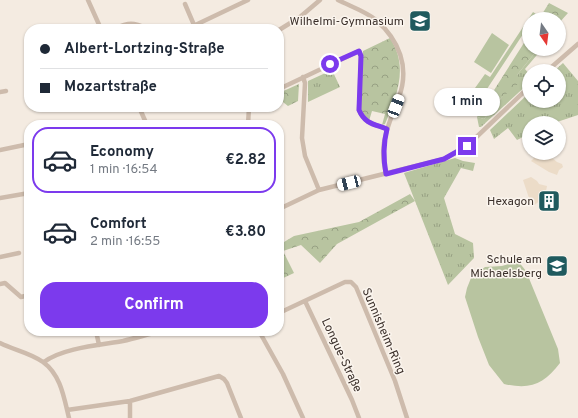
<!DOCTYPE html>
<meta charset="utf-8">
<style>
body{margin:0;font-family:Overpass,sans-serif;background:#f6f6f7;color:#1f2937;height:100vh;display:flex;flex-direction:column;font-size:15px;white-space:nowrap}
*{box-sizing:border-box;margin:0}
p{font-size:13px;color:#747a83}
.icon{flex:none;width:22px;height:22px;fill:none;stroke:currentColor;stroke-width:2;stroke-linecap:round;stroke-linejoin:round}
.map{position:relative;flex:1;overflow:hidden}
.sheet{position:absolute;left:24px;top:120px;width:260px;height:216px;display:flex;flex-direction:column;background:#fff;border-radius:16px;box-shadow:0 1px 3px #0004}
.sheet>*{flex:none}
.guide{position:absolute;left:24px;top:24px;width:260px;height:88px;border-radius:16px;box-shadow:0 1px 3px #0004;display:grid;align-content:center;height:88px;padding:0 16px;background:#fff}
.needle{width:26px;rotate:166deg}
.tools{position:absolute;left:522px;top:12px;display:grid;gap:8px}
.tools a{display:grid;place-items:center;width:44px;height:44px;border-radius:50%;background:#fff;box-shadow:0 1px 3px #0004;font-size:20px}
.end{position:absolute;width:18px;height:18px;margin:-9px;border:5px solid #7c3aed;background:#fff;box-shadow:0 0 0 2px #fff}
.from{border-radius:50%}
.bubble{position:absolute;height:28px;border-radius:14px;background:#fff;box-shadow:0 1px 3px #0004;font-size:13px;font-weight:700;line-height:28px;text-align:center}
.car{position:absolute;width:12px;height:24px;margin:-12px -6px;border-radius:5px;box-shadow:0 0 3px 1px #0007;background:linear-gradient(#fff 24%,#345 0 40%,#fff 0 76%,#345 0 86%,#fff 0)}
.guide b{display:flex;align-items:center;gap:14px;height:38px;font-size:15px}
.guide b+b{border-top:1px solid #e0e1e3}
.guide i{width:10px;height:10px;background:#1f2937}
ul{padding:7px 0 0;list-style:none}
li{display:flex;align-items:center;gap:12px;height:66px;margin:0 8px 6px;padding:0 8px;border:2px solid transparent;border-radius:16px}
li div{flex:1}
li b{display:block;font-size:15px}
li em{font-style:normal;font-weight:700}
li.on{border-color:#7c3aed}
li>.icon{width:36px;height:36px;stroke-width:1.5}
.cta{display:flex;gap:8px;margin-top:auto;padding:8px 16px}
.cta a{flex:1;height:46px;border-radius:16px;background:#7c3aed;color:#fff;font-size:16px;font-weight:700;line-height:46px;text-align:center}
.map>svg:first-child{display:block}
</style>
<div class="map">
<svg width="578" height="418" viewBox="0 0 578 418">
<defs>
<pattern id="grass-tufts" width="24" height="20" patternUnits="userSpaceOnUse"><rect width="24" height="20" fill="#b8c4a0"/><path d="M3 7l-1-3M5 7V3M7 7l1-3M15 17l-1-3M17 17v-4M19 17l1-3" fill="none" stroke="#97a083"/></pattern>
<pattern id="forest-crowns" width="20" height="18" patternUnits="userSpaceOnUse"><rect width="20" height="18" fill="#b8c4a0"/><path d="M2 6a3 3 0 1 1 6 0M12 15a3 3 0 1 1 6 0" fill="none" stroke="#97a083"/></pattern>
</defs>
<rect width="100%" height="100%" fill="#f4ebe1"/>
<path fill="url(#grass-tufts)" d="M538,49H542L525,69L529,74V83L482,126L481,127H479L477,117L484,119L503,96L517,75Z
M563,63L578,81V115L554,123L553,121L548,123H529V134L517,140L508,128L494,139L490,130L529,93V101H559V71H554Z
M332,70L340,87L308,102V81Z
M455,158L463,161L475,163L473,171L461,168L444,198L455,234L473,243L474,258L448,285L404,173Z"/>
<path fill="url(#forest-crowns)" d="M549,3L568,13L559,23V19H539Z
M529,35V49H538L517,75L520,82L499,100L484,119L477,117Z
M390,38C409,67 397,95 385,124L382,125L385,114L372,111L369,121L362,114L360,106L363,51Z
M299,84L298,101L288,106L279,99V93Z
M410,194L415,201L337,244L320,263L301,245L283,251L294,273L279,280V252L282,251L279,249V245L294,236L359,222Z"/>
<path fill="#b8c4a0" d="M533,12L536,14L533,19H529V25L483,95L479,93L480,92L475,88L485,74L490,77Z
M492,33L509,45L491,73L474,62Z
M518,261L526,271L558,349L560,363C544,384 531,390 504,384L489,365L478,337L465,297L467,288L471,278L485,267L502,266Z"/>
<path fill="#ecdcc8" d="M543,155L551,157L557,162L562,164L563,167L559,170L557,175L549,172L531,161L536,156Z
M531,177L537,181L539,184L547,186L546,191L541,195L542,199L532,207L523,180Z"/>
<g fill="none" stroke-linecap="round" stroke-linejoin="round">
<path stroke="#cdbbac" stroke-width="4.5" d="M88,0L101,29
M338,0C350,6 367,12 376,20C399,40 410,67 399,97C394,112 386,127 384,143C382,154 384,164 386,174
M185,4L194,25
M114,29C129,22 133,22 148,29
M187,29L248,0
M279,30L300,17L320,0
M547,71L578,44
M303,77L305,83L302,138L305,156L319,190
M279,89L359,51L361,56L359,110C365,124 374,124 387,129
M0,92L6,91
M139,107L147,125
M248,125L249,107
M0,150L29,144
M0,198L29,193
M279,209L319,190L444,159L467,146L529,87
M0,257L19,253
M0,284L5,283L21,297L29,295
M305,301L352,400L359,418
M279,313L345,282H351L356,287L395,381L407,418
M96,331L99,345
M259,331L283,374L303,418
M0,343C14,350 31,353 43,362C61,375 64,398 69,418
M44,362C62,348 100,345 123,341C136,338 149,334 162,331
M130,401V418
M67,410L130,401L219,376L224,379L227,383L241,418"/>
</g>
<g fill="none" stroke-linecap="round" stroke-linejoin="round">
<path stroke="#7c3aed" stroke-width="5" d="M330,64L359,51L361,56L359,110C365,124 374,124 387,129C383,145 383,158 386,174L444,159L467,146"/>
</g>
<defs>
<g id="school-square" transform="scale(1.15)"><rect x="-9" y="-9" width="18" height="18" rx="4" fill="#1f5a5e" stroke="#fbf5ee"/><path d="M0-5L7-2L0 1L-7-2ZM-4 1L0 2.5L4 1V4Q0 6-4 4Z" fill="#fff"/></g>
<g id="building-square" transform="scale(1.15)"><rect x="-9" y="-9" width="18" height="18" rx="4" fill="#1f5a5e" stroke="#fbf5ee"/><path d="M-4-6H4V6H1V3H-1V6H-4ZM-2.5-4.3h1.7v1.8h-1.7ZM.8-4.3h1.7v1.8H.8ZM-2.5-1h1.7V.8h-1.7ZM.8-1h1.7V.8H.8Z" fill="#fff"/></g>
</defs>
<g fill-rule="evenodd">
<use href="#school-square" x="420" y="21"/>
<use href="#building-square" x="549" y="201"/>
<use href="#school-square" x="557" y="266"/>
</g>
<g text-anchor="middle" stroke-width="3" stroke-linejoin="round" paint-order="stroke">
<g font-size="12" fill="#3b302b" stroke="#fbf5ee" text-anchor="end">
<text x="404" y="25">Wilhelmi-Gymnasium</text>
<text x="534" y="205">Hexagon</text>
<text x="542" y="263">Schule am<tspan x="542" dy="14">Michaelsberg</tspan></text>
</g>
<g font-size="12" fill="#3b302b" stroke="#fbf5ee">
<text transform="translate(384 331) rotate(67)" y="4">Sunnisheim-Ring</text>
<text transform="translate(342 355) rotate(65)" y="4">Longue-Straße</text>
</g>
</g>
</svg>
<div class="tools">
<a><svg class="needle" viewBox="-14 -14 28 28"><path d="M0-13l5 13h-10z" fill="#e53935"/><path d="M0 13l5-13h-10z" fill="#747a83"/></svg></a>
<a><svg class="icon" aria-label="locate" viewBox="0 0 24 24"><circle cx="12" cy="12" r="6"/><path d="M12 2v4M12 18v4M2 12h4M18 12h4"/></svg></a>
<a><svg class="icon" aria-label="layers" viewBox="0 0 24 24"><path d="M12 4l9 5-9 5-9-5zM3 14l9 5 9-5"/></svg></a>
</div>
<i class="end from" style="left:330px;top:64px"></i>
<i class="end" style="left:467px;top:146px"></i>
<div class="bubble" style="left:434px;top:88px;width:66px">1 min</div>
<i class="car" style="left:396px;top:106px;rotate:21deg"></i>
<i class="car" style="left:349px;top:183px;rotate:256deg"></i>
<div class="guide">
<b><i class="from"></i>Albert-Lortzing-Straße</b>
<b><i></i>Mozartstraße</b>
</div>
<section class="sheet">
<ul>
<li class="on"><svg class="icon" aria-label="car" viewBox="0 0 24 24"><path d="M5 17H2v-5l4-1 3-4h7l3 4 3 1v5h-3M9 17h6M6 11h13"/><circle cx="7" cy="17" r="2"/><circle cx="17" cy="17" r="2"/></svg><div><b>Economy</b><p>1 min · 16:54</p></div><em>€2.82</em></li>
<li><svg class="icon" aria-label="car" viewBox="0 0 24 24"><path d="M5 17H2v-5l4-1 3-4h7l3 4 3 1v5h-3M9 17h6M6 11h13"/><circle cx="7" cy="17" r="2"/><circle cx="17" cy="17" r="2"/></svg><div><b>Comfort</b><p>2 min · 16:55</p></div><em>€3.80</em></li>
</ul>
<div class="cta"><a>Confirm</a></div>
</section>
</div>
